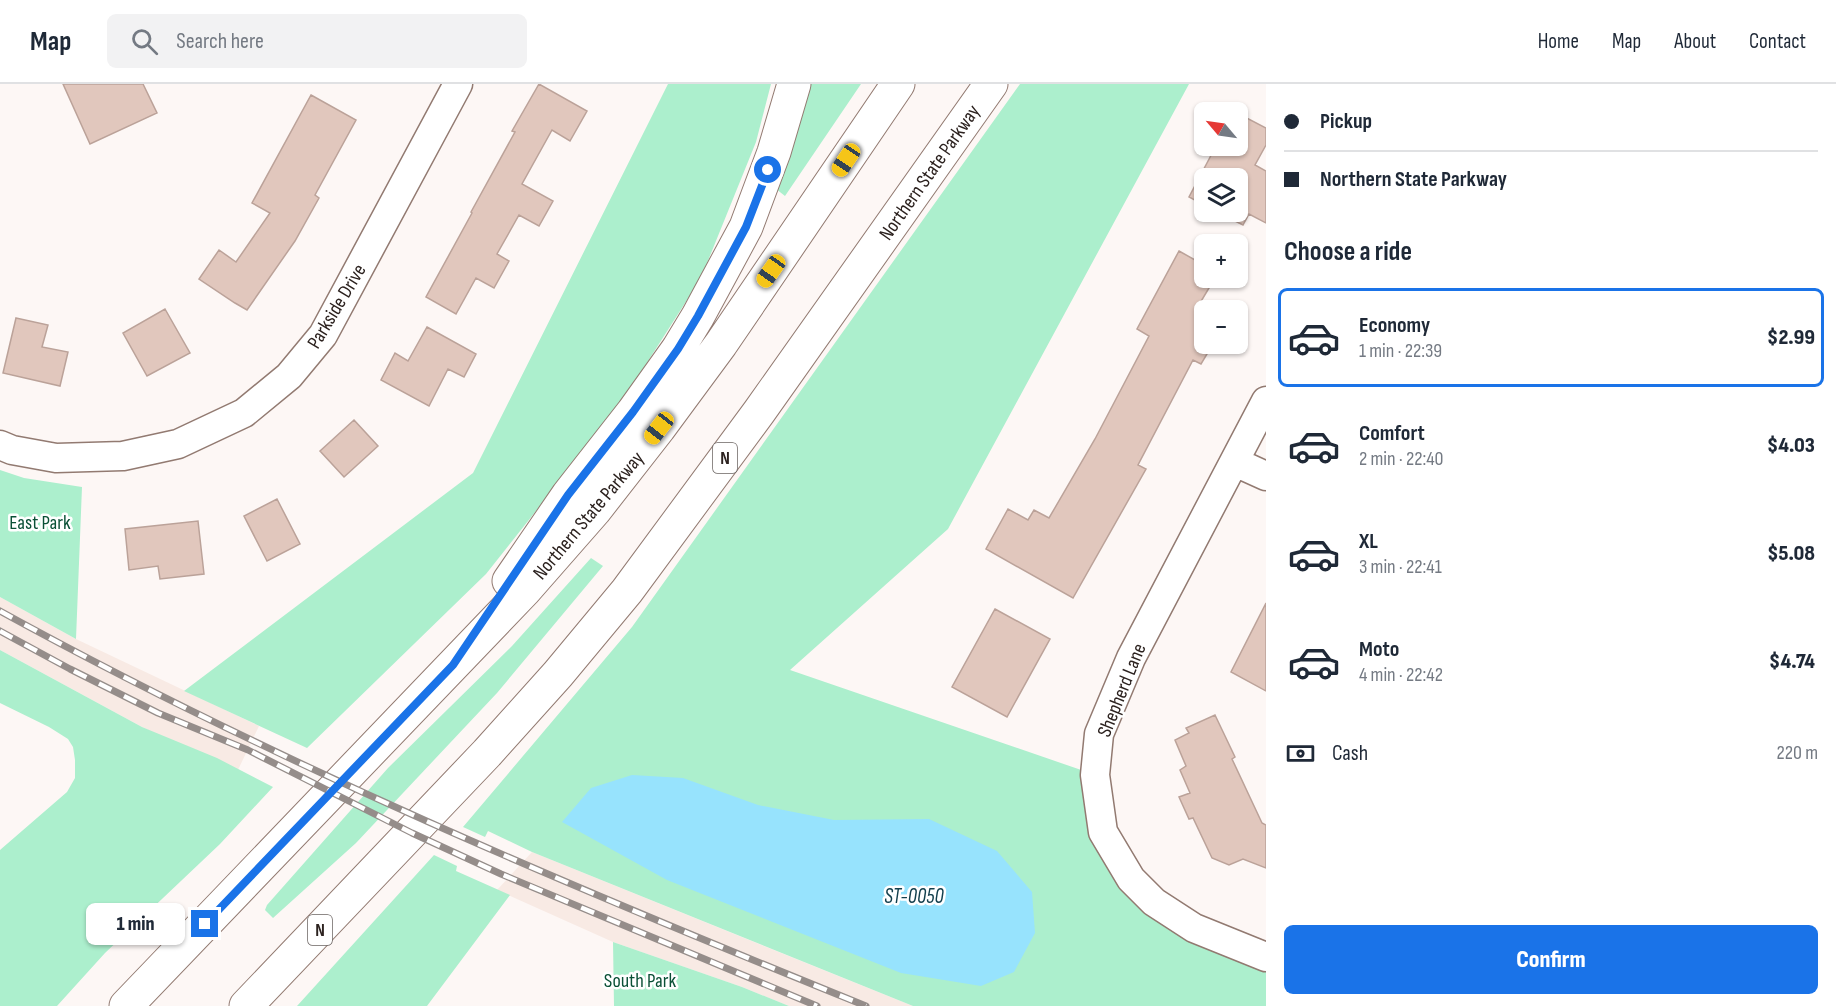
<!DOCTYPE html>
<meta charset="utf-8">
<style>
body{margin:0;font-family:"Sofia Sans Condensed",sans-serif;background:#f2f2f3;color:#1f2937;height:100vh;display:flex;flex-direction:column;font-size:22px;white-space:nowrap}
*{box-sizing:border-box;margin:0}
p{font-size:20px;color:#747a83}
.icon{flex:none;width:33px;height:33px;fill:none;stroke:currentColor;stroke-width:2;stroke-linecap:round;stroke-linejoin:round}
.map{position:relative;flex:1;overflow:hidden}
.drawer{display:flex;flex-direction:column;background:#fff;width:570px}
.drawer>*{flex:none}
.banner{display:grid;align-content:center;height:132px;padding:0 18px;background:#fff}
.needle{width:39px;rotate:299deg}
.tools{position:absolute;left:1194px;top:18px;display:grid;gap:12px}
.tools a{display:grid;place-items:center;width:54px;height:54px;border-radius:9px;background:#fff;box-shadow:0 2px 4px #0004;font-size:30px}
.end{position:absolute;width:27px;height:27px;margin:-14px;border:8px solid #1a73e8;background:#fff;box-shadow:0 0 0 3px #fff}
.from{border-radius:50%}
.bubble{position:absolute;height:42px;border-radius:9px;background:#fff;box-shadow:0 2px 4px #0004;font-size:20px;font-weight:800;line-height:42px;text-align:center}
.car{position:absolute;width:18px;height:36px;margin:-18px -9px;border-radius:8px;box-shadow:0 0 4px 2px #0007;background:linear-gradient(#f5c518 24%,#345 0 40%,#f5c518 0 76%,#345 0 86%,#f5c518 0)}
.banner b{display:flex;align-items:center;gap:21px;height:57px;font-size:22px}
.banner b+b{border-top:2px solid #e0e1e3}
.banner i{width:15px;height:15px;background:#1f2937}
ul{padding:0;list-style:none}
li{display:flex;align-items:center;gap:18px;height:99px;margin:0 12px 9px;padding:0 6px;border:3px solid transparent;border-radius:9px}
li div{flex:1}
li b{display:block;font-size:22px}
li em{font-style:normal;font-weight:800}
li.on{border-color:#1a73e8}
li>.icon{width:54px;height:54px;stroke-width:1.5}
h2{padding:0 18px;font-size:27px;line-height:72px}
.pay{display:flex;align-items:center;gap:15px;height:66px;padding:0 18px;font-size:22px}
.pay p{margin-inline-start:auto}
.button{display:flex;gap:12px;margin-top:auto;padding:12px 18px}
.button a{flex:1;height:69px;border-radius:9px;background:#1a73e8;color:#fff;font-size:24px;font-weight:800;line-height:69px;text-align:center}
header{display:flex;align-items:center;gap:36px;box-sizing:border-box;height:84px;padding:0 30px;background:#fff;border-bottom:2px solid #e0e1e3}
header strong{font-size:28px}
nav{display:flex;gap:33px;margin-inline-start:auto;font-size:21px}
.search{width:420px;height:54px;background:#f2f2f3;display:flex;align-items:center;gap:15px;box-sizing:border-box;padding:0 21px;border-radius:9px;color:#747a83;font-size:22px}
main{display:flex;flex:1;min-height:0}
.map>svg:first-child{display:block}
</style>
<header>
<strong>Map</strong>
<div class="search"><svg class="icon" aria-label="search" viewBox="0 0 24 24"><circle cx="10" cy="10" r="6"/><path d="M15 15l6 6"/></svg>Search here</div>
<nav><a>Home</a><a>Map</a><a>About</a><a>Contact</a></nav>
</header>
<main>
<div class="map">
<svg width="1266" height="922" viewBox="0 0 1266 922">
<rect width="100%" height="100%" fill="#fdf7f5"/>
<path fill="#f8eae4" d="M0,513L76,555L259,642L237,688L142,643L0,566Z
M532,768L811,881L913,922H789L742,903L613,858L497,806Z"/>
<path fill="#acefcd" d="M668,0H771L756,58L701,194L620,321L486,490L307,664L184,607L473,389Z
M808,0H861L785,112L771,101Z
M1020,0H1189L948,445L790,586L1090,689L1124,794L1266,873V922H913L532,768L488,747L485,753L463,743L632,543Z
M0,386L24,394L82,403L76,555L0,513Z
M591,474L603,482L497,609L356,759L273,834L265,826L267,821L388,684L512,562Z
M0,566L142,643L217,674L273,703L220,760L105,869L57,922H0V766L67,708L75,694V676L73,663L68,655L49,643L0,619Z
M434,771L457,782L456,787L510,811L427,922H297Z
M613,858L742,903L789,922H614Z"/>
<path fill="#97e3fd" d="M632,691L683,694L758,721L834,736L929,735L997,767L1032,808L1035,849L1014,888L981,902L901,889L667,796L562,738L591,704Z"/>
<path fill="#e1c7bd" stroke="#bba299" stroke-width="1.5" d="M63,0H143L157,29L90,60Z
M539,0L587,27L570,57L552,46L522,100L553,117L539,142L519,131L497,170L509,177L494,204L476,194L456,230L426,213L472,129L471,128L515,48L512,47Z
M311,11L356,36L315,111L319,114L295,157L247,226L235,219L199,195L219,166L236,178L270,129L252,119Z
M1238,31H1241L1266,44V61L1255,81L1266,87V139L1249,130L1243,141L1217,128H1238V94H1204V121L1189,113L1216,62H1238Z
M1179,167L1204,181V194H1215L1200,219L1215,226H1204V260H1213L1201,280L1193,276L1138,381L1146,385L1073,514L986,465L1008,425L1028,436L1034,426L1049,434L1095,355L1149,252L1137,245Z
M165,225L190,269L147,292L123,249Z
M16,234L48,241L42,263L68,268L60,302L3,289Z
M427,243L476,270L464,293L448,285L429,322L381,296L395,269L408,277Z
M354,336L378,362L344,393L320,367Z
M277,415L300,460L267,477L244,432Z
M198,437L204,490L160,495L158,482L129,486L125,445Z
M1266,519V607L1231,588Z
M995,525L1050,555L1007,633L952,603Z
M1215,631L1235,673L1232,675L1262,739L1266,741V784L1243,775L1229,781L1212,774L1193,734L1189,735L1179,713L1190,709L1180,686L1186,682L1175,656L1189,649L1186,644Z"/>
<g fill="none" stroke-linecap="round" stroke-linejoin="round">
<g stroke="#927a71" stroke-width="31">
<path id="minor" d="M1266,317L1131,574L1099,650L1095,691L1103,748L1131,795L1154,818L1194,844L1266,873
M0,361L12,366L56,374L123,372L178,360L244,329L289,292L323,251L458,0
M1235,378L1266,392"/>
</g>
<g stroke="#927a71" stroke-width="35">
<path id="motorway" d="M509,497L568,411L633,328L678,265L698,232L746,143L774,68L794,0
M126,922L524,507L595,426L659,344L721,260L898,0
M246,922L487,669L558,590L627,507L759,328L991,0"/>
</g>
<use href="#minor" stroke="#fff" stroke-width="28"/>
<use href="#motorway" stroke="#fff" stroke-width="33"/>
<g stroke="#958d8a" stroke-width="7">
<path id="rail" d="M0,527C278,680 572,803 866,922
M0,547L70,585L158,629L248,666L412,749L501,790L817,922"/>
</g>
<use href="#rail" stroke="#fff" stroke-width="4.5" stroke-dasharray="14" stroke-linecap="butt"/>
</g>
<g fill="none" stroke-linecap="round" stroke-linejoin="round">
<path stroke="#1a73e8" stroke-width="8" d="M205,840L453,581L568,411L633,328L678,265L698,232L746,143L768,86"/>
</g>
<g text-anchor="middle" stroke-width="5" stroke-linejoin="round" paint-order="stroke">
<g fill="#fff" stroke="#6b6462" stroke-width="1.5">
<rect x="713" y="359" width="24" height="30" rx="4.5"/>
<rect x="308" y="831" width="24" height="30" rx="4.5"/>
</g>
<g font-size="18" font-weight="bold" fill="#2c221f">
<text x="725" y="380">N</text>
<text x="320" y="852">N</text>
</g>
<g font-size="20" fill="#2c221f" stroke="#fff">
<text transform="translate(929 88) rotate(-55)" y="7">Northern State Parkway</text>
<text transform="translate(336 222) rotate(-59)" y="7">Parkside Drive</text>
<text transform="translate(588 431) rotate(-50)" y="7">Northern State Parkway</text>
<text transform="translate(1121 606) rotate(-68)" y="7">Shepherd Lane</text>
</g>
<g font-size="20" fill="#0a5036" stroke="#fff">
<text x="40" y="445">East Park</text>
<text x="640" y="903">South Park</text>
</g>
<g font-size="21" font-style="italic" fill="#13404e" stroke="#fff">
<text x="914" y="819">ST-0050</text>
</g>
</g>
</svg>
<div class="tools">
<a><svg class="needle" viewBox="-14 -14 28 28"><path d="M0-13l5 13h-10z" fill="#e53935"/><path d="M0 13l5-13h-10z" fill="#747a83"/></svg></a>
<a><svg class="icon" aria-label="layers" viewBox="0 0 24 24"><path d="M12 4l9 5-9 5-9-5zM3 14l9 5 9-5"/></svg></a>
<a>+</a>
<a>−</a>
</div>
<i class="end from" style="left:768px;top:86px"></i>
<i class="end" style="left:205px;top:840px"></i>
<div class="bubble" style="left:86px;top:819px;width:99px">1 min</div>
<i class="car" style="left:846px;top:76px;rotate:214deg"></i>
<i class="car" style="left:771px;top:187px;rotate:215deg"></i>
<i class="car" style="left:659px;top:344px;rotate:218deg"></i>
</div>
<section class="drawer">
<div class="banner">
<b><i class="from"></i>Pickup</b>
<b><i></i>Northern State Parkway</b>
</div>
<h2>Choose a ride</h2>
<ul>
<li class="on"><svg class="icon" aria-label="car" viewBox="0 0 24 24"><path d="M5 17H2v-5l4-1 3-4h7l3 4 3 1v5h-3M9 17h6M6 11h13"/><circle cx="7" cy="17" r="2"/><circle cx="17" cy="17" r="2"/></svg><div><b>Economy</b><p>1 min · 22:39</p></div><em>$2.99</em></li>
<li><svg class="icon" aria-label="car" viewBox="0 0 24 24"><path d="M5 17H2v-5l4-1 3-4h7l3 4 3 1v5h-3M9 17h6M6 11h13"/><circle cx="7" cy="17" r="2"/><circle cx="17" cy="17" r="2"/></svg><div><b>Comfort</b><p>2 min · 22:40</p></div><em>$4.03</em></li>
<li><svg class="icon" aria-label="car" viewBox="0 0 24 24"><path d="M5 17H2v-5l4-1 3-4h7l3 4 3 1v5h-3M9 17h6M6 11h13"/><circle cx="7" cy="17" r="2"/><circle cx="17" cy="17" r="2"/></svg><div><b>XL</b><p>3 min · 22:41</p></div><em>$5.08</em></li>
<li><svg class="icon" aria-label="car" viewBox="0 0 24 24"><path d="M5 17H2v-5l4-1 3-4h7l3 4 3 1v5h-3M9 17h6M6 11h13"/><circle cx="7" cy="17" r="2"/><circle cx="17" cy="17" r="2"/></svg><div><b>Moto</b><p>4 min · 22:42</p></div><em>$4.74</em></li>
</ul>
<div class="pay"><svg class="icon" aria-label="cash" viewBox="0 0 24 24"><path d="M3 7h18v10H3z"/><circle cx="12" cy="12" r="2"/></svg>Cash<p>220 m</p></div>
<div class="button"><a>Confirm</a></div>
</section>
</main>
